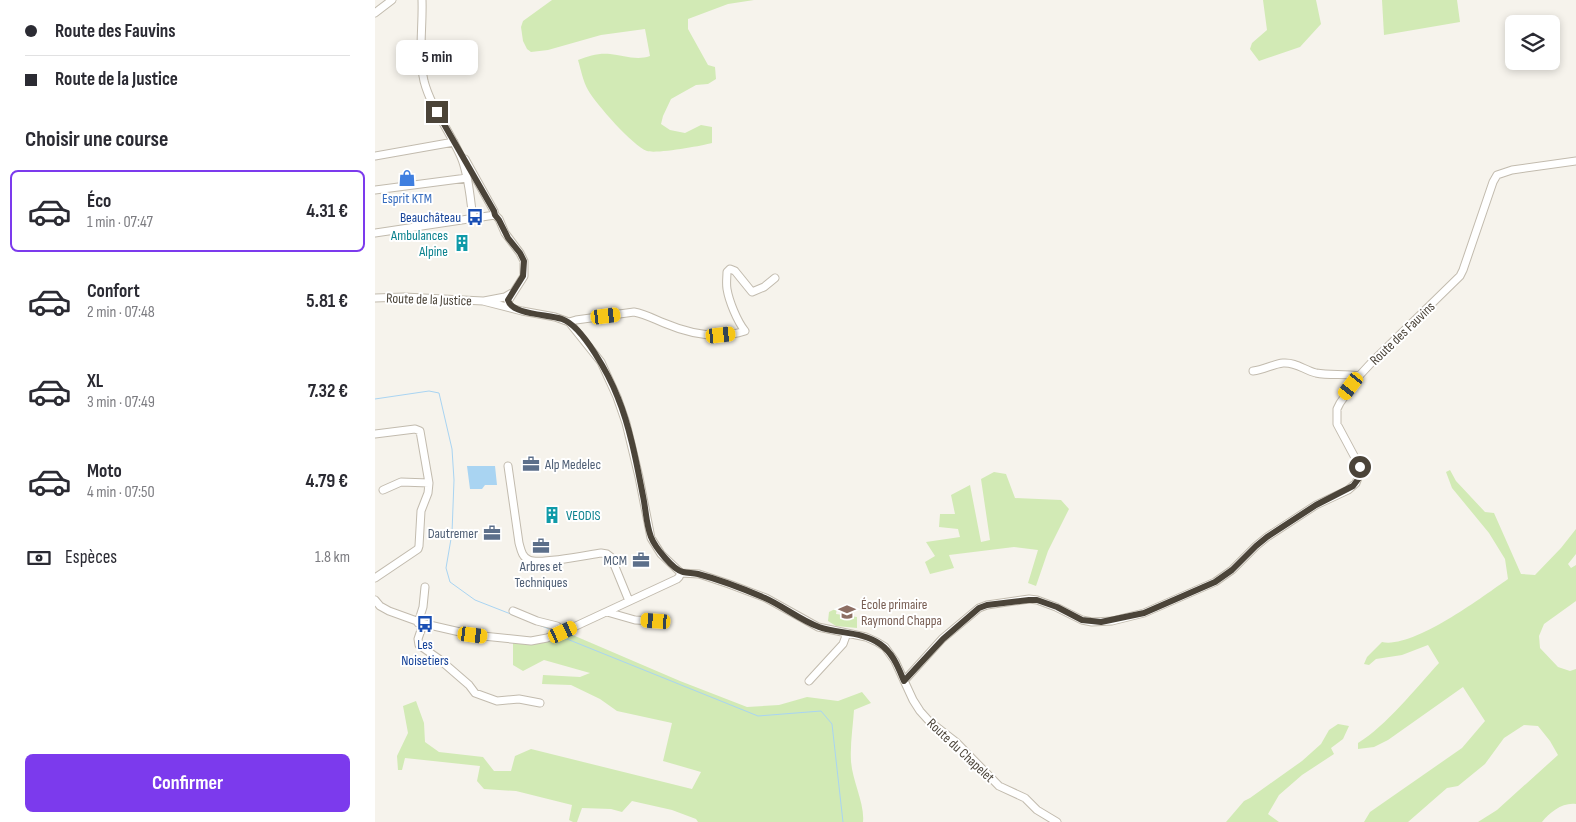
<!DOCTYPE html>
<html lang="fr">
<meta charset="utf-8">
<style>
body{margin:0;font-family:"Sofia Sans Condensed",sans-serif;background:#f2f2f3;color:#2b2b33;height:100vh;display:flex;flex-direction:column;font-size:19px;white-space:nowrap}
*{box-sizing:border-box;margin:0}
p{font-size:16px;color:#7c7c81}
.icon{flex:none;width:28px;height:28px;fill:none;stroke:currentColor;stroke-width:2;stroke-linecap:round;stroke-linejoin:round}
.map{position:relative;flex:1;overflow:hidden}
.drawer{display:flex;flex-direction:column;background:#fff;width:375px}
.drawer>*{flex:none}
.hud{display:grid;align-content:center;height:110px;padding:0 25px;background:#fff}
.tools{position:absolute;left:1130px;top:15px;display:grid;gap:10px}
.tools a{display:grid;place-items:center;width:55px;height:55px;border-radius:8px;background:#fff;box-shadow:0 2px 8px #0003;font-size:25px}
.end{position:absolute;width:22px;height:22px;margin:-11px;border:6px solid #4b4439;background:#fff;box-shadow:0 0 0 2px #fff}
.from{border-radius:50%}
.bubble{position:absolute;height:35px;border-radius:8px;background:#fff;box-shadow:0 2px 8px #0003;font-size:16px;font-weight:700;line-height:35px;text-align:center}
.car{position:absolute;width:15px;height:30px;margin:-15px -8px;border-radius:6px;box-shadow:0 0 4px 1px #0007;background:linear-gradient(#f5c518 24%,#345 0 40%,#f5c518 0 76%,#345 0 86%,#f5c518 0)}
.hud b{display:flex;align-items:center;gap:18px;height:48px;font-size:19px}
.hud b+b{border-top:1px solid #e1e1e2}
.hud i{width:12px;height:12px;background:#2b2b33}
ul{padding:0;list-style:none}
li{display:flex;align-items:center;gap:15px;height:82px;margin:0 10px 8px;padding:0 15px;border:2px solid transparent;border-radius:8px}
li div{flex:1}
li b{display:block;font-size:19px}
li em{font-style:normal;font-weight:700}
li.active{border-color:#7c3aed}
li>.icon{width:45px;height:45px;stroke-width:1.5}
h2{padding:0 25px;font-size:22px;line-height:60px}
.pay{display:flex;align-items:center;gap:12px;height:55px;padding:0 25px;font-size:19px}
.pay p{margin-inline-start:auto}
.cta{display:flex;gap:10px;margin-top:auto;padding:10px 25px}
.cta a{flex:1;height:58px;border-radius:8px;background:#7c3aed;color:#fff;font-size:20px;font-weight:700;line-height:58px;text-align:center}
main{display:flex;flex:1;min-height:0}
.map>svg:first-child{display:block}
</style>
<main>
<section class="drawer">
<div class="hud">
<b><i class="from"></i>Route des Fauvins</b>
<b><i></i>Route de la Justice</b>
</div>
<h2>Choisir une course</h2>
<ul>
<li class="active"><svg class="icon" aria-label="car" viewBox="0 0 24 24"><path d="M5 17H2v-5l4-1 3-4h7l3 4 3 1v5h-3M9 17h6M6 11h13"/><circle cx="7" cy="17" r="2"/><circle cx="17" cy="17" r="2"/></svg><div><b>Éco</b><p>1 min · 07:47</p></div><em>4.31 €</em></li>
<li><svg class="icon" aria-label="car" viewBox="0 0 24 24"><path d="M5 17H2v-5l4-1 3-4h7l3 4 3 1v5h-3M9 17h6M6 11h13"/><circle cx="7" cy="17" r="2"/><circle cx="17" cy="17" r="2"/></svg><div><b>Confort</b><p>2 min · 07:48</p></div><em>5.81 €</em></li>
<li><svg class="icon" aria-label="car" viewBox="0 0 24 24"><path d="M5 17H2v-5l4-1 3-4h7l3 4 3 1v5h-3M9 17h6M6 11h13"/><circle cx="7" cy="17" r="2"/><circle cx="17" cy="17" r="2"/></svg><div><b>XL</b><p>3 min · 07:49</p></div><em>7.32 €</em></li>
<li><svg class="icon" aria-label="car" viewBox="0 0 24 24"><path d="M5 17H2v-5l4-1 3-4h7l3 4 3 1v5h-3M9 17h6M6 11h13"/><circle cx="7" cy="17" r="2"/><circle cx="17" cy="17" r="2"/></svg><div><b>Moto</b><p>4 min · 07:50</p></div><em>4.79 €</em></li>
</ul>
<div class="pay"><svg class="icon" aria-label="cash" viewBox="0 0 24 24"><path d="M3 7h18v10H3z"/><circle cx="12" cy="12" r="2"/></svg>Espèces<p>1.8 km</p></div>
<div class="cta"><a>Confirmer</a></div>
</section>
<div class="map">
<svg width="1201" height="822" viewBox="0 0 1201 822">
<rect width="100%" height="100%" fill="#f6f3ec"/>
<path fill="#d2eab5" d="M177,0H379L353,4L313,19V29L333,65L340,67L341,79L333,84L321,85L296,99L288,116L286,124L295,130L310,133L326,125L337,127V143C326,146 281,154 272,151C258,146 221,104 213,90C208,81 206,70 203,60C214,56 223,53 235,54C248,55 261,61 275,56L270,29L226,35L173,50L156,52L152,49L148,41L146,27L148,21Z
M888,0H941L946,24L925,47L884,61L875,49L877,43L892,30Z
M1007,0H1082L1085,22L1009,35Z
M1075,470L1081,481L1110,512L1119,513L1146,574L1160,575L1186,548L1201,529V554L1193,564L1196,568L1201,565V601L1169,624L1164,636L1165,648L1183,667L1195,671L1201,669V804C1188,802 1175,812 1167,822H1103L1122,810L1183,755L1175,741L1163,726L1149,725L1129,738L1110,764L1083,786L1072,788L1033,822H989L995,812L1087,748L1110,721L1088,687L1013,740L999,747L983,749V743C1011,726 1041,688 1064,663L1053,645L1027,655L1001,659L994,665L989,664L992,657L1007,642C1038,649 1107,597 1133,579L1130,559L1114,533L1077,488L1071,472Z
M619,472L631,474L640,498L686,500L694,509L673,551L661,586L653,583L663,550L639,547L574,555L579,568L555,574L550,562L560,556L551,542L585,537L583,529L564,527L565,514H580L576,495L595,485L606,542L615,540L606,479Z
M462,608L461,614L482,617V628L461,626L453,621L454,612Z
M193,633L305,681L372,707L404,705L432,697L463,701L487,692L496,703L479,710C478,726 475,744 476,761C477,780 490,804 488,822H323L321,819L297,810L257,801L247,812L236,809L207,808L202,822H198L194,820L197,805L141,791L109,789L102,781L105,766L30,758L27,770H23L22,756L33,733L28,706L41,701L49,723L50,742L64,752L108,757L119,771H136L140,756L156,749L317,789L326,772L288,761L297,723L242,711L225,699L196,685L167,684L168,675L205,677L215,673L169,660L148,671L138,665V643C161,646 173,642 193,633Z
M963,724L974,726L968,739L956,748L959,754L927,775L904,795L893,814L904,822H851L869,801L875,798L927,761L946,744L954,730Z"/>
<path fill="#a9d4f2" d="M92,466H120L122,485H110L107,489H95Z"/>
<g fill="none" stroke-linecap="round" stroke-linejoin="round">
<path stroke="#a9d4f2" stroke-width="1" d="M0,399L54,391L64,393L77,449L79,480L77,533L71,568L75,582L100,600L174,629
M187,637L383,716L446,711L457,724L468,822"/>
<g stroke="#c2bbae" stroke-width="9">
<path id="minor" d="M47,0C48,27 43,54 49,81C56,108 75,131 86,157C94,176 95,198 98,218
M0,13L17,0
M0,156L79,142
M90,159L119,211L120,215L124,219L130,233L145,253L149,261V276L133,301
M0,190L92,178
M0,233L120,215
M0,298L29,297L108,301L147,311L180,317L194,322L226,362L242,397L251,423L264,477L276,538L286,554L306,573
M109,301L130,297L137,293
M194,322L201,320L259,312C270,314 279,319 289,323C315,334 342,340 370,331C362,321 354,301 352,289C351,283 352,277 352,272L355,269L360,271L377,292L389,287L400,278
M878,371C889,370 898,364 908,363C921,362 929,370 941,373C955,376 970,373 984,376
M0,434L40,429L45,431L54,483L53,493L46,511L44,546L43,549L0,578
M133,466L144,543C146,550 147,557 154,560C165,565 212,555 226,553L232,554L236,557L254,601
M8,490L26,482L54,483
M306,573L324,574L354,584L391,598L443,627L491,637L502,642L510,647L520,661L538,700L545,711L554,721L581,742L624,786L650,798L662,810L682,822
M0,600L5,606L14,611L50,624L98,635L156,641L172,638L188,632L302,579L304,577L306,573
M138,611L162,621L182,626L188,632
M232,612L260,620L281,621
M43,623L48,607L50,587
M48,624L43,639L44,645L64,659L94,685L100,693L122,701L144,699L165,703
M434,681L468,644L472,633
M529,681L567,639L604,608L612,605L654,599L662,600L681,607L707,620L717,622L737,621L769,613L840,582L857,570L881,546L892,537L941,505L973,490L981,483L983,478L985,467L962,424V409L965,403L984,376L997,362L1085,276L1088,270L1118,182L1122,175L1137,170L1201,161"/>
</g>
<use href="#minor" stroke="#fff" stroke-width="7"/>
</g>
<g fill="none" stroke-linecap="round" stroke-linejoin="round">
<path stroke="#4b4439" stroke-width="6" d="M62,112L119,211L120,215L124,220L133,238L145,253L149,261L148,276L133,300C137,315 173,314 187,319C208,326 235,377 243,398C255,427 262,465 268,496C271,510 271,524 276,537C280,547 298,570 308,572C313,573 318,573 323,574C346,580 369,589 390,598C408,606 425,620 444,627C463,634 487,631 505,644C518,653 523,667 529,681L568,639L604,608L612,605L654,600H662L682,607L707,620L726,622L769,613L840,582L857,570L881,546L892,537L941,505L978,486L984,478L985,467"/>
</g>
<defs>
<g id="shop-bare" transform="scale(1.35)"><path d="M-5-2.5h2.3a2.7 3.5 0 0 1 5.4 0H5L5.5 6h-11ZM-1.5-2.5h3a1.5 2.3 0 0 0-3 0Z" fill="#3f7fe0" stroke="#fff" stroke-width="2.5" paint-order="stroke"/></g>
<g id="bus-bare" transform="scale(1.35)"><path d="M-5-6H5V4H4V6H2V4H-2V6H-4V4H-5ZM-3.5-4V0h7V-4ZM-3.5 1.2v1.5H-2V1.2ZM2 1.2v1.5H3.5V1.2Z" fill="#1a4fb4" stroke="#fff" stroke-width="2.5" paint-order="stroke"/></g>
<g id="building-bare" transform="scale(1.35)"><path d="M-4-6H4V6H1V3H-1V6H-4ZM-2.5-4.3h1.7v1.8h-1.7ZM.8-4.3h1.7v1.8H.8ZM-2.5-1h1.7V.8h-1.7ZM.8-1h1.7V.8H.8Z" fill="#0f9aa8" stroke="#fff" stroke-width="2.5" paint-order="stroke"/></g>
<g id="office-bare" transform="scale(1.35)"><path d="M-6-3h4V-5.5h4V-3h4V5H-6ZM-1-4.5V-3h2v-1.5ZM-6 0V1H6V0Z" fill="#5c6f8a" stroke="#fff" stroke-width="2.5" paint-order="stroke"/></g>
<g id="school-bare" transform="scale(1.35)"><path d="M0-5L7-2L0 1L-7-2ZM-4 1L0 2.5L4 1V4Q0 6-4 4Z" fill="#8d6e63" stroke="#fff" stroke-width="2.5" paint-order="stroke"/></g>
</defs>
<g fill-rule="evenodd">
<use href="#shop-bare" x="32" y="178"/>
<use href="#bus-bare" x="100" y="217"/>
<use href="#building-bare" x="87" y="243"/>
<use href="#office-bare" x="156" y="464"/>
<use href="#building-bare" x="177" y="515"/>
<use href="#office-bare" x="117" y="533"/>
<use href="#office-bare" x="166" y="546"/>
<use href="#office-bare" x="266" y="560"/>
<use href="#school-bare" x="472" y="612"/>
<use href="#bus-bare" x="50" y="624"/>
</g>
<g text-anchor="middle" stroke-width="4" stroke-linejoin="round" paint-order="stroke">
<g font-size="14" fill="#366cbe" stroke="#fff">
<text x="32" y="203">Esprit KTM</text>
</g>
<g font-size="14" fill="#164399" stroke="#fff" text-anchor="end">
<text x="86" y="222">Beauchâteau</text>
<text x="50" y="649" text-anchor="middle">Les<tspan x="50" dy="16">Noisetiers</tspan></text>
</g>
<g font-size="14" fill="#0d838f" stroke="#fff" text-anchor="end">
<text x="73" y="240">Ambulances<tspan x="73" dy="16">Alpine</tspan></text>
<text x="191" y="520" text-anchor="start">VEODIS</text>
</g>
<g font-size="14" fill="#4b4439" stroke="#fff">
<text transform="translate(54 299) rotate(2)" y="5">Route de la Justice</text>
<text transform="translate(1027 333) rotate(-44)" y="5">Route des Fauvins</text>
<text transform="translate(586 750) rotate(43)" y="5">Route du Chapelet</text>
</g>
<g font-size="14" fill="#4e5e75" stroke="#fff" text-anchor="end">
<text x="170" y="469" text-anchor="start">Alp Medelec</text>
<text x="103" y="538">Dautremer</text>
<text x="252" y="565">MCM</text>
<text x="166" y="571" text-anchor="middle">Arbres et<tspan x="166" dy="16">Techniques</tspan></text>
</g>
<g font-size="14" fill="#785e54" stroke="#fff" text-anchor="start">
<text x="486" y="609">École primaire<tspan x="486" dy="16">Raymond Chappa</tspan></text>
</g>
</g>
</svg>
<div class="tools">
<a><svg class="icon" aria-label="layers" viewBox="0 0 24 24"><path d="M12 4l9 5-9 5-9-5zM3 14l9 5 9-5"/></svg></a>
</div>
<i class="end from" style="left:985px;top:467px"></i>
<i class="end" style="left:62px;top:112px"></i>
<div class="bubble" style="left:21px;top:40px;width:82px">5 min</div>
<i class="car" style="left:231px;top:316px;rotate:83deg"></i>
<i class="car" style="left:346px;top:335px;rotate:84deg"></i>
<i class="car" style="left:976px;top:386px;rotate:217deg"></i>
<i class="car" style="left:281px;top:621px;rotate:274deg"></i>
<i class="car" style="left:188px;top:632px;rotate:65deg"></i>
<i class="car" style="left:98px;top:635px;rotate:97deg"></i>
</div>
</main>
